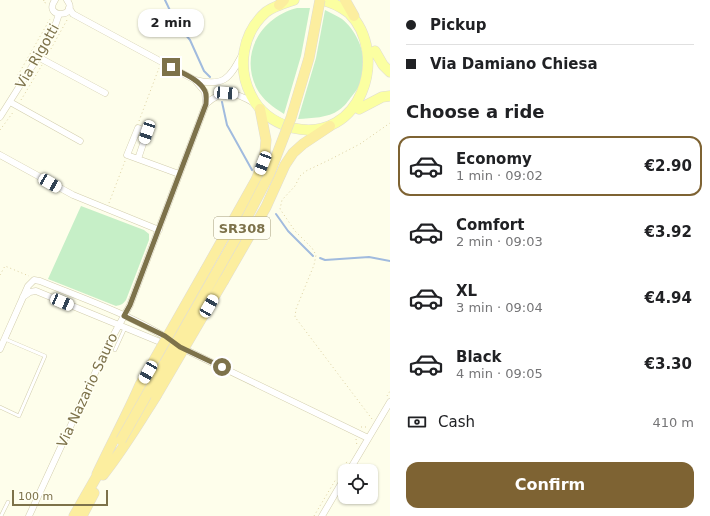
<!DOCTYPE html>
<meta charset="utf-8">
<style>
body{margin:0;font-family:"DejaVu Sans",sans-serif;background:#f6f6f6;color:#202124;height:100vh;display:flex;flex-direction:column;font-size:15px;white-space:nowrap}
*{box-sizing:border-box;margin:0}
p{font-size:13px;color:#757577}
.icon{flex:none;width:22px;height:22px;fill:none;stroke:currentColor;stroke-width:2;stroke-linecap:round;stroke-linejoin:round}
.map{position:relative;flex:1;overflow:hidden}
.drawer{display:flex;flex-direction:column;background:#fff;width:320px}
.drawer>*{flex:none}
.hud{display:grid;align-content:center;height:88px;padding:0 16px;background:#fff}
.tools{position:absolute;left:338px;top:464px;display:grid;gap:8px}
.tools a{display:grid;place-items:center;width:40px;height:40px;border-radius:8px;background:#fff;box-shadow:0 1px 3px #0004;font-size:20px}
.scale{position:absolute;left:12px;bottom:10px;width:96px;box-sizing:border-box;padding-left:4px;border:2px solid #7d724a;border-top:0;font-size:11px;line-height:14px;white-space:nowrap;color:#7d724a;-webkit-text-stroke:3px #fffff3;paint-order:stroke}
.end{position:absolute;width:18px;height:18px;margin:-9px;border:5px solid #7d724a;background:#fff;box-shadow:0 0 0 2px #fff}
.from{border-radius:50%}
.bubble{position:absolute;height:28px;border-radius:12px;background:#fff;box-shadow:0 1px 3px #0004;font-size:13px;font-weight:600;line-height:28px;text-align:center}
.car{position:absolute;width:12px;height:24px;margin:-12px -6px;border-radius:5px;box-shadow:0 0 3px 1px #0007;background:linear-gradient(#fff 24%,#345 0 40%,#fff 0 76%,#345 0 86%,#fff 0)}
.hud b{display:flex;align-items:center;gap:14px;height:38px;font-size:15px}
.hud b+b{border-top:1px solid #e0e0e0}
.hud i{width:10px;height:10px;background:#202124}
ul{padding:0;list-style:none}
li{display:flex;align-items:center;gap:12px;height:60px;margin:0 8px 6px;padding:0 8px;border:2px solid transparent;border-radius:12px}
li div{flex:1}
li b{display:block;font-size:15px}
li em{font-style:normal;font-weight:600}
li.on{border-color:#7e6333}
li>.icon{width:36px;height:36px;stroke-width:1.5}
h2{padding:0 16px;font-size:18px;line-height:48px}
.pay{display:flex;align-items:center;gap:10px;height:44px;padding:0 16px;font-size:15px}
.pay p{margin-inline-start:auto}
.action{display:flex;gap:8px;margin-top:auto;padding:8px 16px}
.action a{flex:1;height:46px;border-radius:12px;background:#7e6333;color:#fff;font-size:16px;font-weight:600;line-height:46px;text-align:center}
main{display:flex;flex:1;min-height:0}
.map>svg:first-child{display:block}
</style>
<main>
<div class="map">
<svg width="390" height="516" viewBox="0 0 390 516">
<rect width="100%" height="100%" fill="#fefeeb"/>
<path fill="#c6efc7" d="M297,8H310L301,56L284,114C273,107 263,100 257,89C239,54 261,17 297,8Z
M325,10C331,13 337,16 342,19C360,33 371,65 359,86C357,90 354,93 352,96C348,101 345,106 339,110C328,118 312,118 298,119L316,58Z
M81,206L144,230L149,234V240L126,300C123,304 121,305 116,306L48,279Z"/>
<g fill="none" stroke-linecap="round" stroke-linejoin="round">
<path stroke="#a1bbde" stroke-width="2" d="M165,0L176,23L190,40L204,71L210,77
M222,102L227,125L252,170
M276,214L288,231L313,256
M320,258L325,260L369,257L390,261"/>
<g stroke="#d3ceae" stroke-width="4">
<path id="service" d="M115,350L125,328
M0,407L19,416L45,356L5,339
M1,516L8,502"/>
</g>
<g stroke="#d3ceae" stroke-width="7">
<path id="minor" d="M55,0C42,19 80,18 67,0
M69,8L73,14L195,80C224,87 229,79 242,55
M38,57L105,93
M10,102L80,141
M206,104C224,88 235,92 254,103
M0,117L38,57L55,26L59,14
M0,155L73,195L159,230
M138,159L147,132L138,128L127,155L179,174
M23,297L30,292L36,291L165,344
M0,349L28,286L34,280L40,281C86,300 141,318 180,347L368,438
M349,471L390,402
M29,516L107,347L130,305L206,104L205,92L195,80
M322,516L345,477"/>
</g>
<g stroke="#e0ddd4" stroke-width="11">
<path id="primary" d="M294,0C285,3 274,6 266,12C242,33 237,68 251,95C259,112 275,123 293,128C361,144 390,54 349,13C341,7 332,2 322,0
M375,51L383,65L390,72
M359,109L382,97L390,96"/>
</g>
<g stroke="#e0ddd4" stroke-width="11">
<path id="trunk" d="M345,0L354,16
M279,5L284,0
M206,269L256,180L263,163L265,152L266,140L260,109
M224,280L266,207L285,165L293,153L303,144L330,126
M97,474C111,444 127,415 140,385
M103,475C123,450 139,423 156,396
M74,516L101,469
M82,516L94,493"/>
</g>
<path stroke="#ddd1a1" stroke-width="1" stroke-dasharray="1 3" stroke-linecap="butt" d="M44,0L43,2L46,3
M47,56L67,20
M18,75L50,19
M21,100L42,65
M139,121L159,68
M0,130L14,111
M109,203L125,161
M0,275L5,266L29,276
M387,396L390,391
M372,419L295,317L296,309L314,265L316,255L312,248L295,231L280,209L282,200L295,186L300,176L306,171L331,159L360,144L390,123
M361,427H367
M356,439L357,446
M340,473L348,460
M314,516L336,479"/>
<use href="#service" stroke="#fff" stroke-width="3"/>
<use href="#minor" stroke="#fff" stroke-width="6"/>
<use href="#primary" stroke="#fbffa1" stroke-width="10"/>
<use href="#trunk" stroke="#fcee9f" stroke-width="10"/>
<g stroke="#e0ddd4" stroke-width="11" stroke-linecap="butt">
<path id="trunk-bridge" d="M140,385L206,269
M156,396L224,280
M121,440L240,231L269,175L291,118L309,58L320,0"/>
</g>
<use href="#trunk-bridge" stroke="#fcee9f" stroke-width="10"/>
</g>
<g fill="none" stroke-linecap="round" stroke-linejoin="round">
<path stroke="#7d724a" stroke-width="5" d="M171,67C182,73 199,79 205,91C207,95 206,100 206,104L130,305L124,316L165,336L180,347L222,367"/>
</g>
<g text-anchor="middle" stroke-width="3" stroke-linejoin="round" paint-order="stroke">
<rect fill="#fffff3" stroke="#a49c7d" stroke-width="1" x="214" y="217" width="56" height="22" rx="3"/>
<g font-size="13" font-weight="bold" fill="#7d724a">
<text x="242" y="233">SR308</text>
</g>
<g font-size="14" fill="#7d724a" stroke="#fffff3">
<text transform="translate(37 56) rotate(-60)" y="5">Via Rigotti</text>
<text transform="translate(87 390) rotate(-65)" y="5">Via Nazario Sauro</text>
</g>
</g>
</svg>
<div class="tools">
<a><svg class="icon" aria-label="locate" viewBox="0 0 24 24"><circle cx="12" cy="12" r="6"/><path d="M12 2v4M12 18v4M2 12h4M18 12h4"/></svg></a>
</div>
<div class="scale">100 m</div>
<i class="end from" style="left:222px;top:367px"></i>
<i class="end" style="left:171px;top:67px"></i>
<div class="bubble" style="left:138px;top:9px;width:66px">2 min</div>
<i class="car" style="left:226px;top:93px;rotate:94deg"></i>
<i class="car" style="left:147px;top:132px;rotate:199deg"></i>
<i class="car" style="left:263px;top:163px;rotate:201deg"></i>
<i class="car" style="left:50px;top:183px;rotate:120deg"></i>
<i class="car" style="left:62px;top:302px;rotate:113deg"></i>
<i class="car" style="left:209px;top:306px;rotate:30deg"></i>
<i class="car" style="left:148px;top:372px;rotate:210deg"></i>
</div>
<section class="drawer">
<div class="hud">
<b><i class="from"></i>Pickup</b>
<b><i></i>Via Damiano Chiesa</b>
</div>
<h2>Choose a ride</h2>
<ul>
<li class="on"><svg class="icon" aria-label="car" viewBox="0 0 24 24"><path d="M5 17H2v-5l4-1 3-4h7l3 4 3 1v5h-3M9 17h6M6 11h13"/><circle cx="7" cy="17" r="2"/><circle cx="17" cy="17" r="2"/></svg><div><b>Economy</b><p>1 min · 09:02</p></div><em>€2.90</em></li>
<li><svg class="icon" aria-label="car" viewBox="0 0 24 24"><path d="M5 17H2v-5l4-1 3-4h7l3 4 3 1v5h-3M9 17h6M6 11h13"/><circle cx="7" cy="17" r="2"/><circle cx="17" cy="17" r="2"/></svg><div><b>Comfort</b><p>2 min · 09:03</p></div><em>€3.92</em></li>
<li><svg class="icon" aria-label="car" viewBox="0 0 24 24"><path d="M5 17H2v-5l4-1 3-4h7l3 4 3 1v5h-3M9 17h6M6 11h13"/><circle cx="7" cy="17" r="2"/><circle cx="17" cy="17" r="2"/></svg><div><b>XL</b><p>3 min · 09:04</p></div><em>€4.94</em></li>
<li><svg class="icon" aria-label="car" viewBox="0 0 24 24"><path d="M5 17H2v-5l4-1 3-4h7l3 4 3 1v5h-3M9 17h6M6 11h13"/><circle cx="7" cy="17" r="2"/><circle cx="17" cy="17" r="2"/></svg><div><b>Black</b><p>4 min · 09:05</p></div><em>€3.30</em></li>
</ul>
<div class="pay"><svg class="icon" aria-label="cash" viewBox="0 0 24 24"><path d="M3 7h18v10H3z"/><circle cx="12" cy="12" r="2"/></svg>Cash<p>410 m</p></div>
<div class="action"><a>Confirm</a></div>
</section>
</main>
